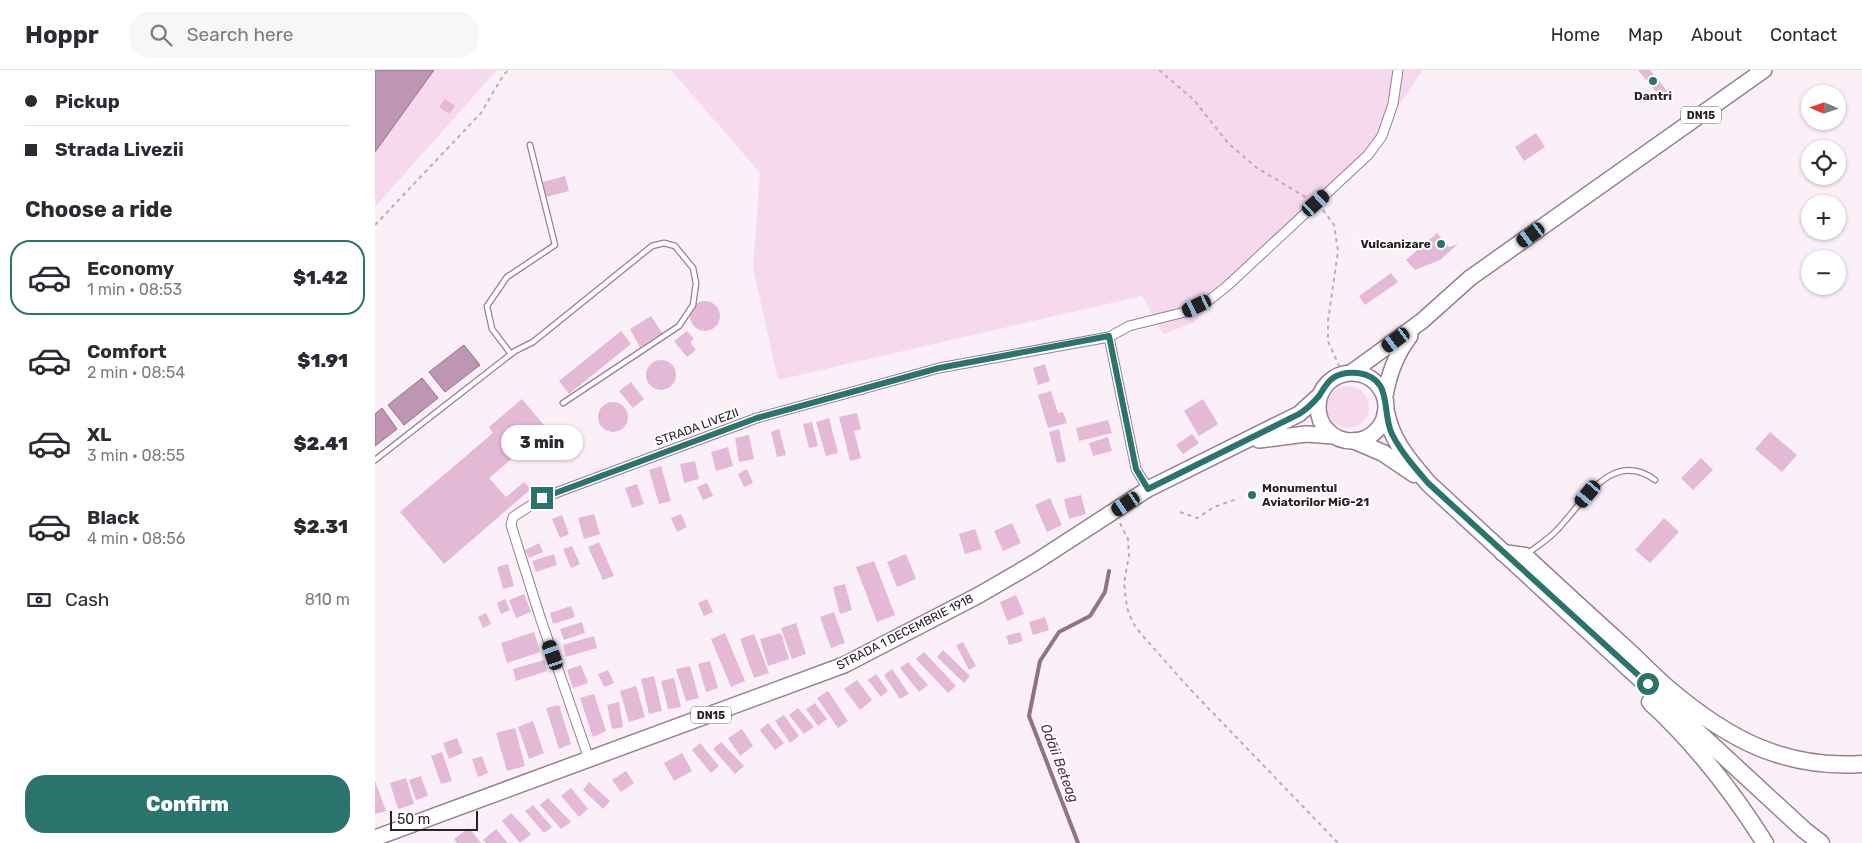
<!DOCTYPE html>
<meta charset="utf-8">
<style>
body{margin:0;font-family:Rubik,sans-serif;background:#f7f7f7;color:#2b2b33;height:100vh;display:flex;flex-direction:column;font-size:19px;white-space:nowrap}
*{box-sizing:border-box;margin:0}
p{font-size:16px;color:#7c7c81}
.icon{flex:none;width:28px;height:28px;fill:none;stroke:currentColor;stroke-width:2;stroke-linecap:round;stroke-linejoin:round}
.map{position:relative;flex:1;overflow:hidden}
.side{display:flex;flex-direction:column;background:#fff;width:375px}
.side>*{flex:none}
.top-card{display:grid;align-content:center;height:110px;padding:0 25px;background:#fff}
.needle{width:32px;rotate:272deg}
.buttons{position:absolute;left:1426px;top:15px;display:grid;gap:10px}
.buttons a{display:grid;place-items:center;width:45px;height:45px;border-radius:50%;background:#fff;box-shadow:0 1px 4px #0004;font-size:25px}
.scale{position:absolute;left:15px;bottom:12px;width:88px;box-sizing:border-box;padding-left:5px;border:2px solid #2a2027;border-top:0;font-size:14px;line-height:18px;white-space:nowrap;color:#2a2027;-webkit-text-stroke:4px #fff;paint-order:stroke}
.end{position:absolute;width:22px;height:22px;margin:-11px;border:6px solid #2b736d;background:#fff;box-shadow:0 0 0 2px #fff}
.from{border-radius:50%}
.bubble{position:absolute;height:35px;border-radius:18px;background:#fff;box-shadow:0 1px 4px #0004;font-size:16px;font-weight:800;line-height:35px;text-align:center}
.car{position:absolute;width:15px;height:30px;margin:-15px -8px;border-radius:6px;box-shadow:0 0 4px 1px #0007;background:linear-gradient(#222 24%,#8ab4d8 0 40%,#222 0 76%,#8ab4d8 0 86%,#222 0)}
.top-card b{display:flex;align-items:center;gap:18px;height:48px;font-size:19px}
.top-card b+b{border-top:1px solid #e1e1e2}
.top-card i{width:12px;height:12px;background:#2b2b33}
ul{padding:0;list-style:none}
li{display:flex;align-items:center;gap:15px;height:75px;margin:0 10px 8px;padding:0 15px;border:2px solid transparent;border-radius:20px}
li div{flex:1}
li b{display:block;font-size:19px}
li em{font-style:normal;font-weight:800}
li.on{border-color:#2b736d}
li>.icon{width:45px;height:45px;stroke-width:1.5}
h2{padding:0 25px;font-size:22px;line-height:60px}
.pay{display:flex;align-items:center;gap:12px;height:55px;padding:0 25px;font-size:19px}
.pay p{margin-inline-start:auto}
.cta{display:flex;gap:10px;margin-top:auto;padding:10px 25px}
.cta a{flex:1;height:58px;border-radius:20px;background:#2b736d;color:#fff;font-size:20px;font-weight:800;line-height:58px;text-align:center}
header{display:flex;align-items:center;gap:30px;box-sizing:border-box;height:70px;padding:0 25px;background:#fff;border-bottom:1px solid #e1e1e2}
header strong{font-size:24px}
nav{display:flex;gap:28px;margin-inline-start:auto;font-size:18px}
.search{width:350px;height:45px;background:#f7f7f7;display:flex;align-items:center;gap:12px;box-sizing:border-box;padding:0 18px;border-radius:20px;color:#7c7c81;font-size:19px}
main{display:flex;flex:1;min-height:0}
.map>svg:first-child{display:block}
</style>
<header>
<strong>Hoppr</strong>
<div class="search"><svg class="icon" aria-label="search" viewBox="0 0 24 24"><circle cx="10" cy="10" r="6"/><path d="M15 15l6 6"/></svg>Search here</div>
<nav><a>Home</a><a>Map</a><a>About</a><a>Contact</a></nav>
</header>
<main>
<section class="side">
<div class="top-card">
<b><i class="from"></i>Pickup</b>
<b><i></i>Strada Livezii</b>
</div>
<h2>Choose a ride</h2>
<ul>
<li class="on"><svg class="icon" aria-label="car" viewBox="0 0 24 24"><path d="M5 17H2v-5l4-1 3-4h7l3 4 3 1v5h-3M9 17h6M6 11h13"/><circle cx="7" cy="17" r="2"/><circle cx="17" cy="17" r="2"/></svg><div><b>Economy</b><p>1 min · 08:53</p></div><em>$1.42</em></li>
<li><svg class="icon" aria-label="car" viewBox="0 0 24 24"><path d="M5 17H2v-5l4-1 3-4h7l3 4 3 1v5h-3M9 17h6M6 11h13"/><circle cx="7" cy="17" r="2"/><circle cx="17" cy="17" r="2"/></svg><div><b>Comfort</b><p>2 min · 08:54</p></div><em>$1.91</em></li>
<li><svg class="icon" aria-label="car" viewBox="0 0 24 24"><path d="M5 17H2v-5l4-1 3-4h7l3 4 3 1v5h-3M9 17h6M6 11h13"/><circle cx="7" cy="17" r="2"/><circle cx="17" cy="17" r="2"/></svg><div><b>XL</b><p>3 min · 08:55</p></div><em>$2.41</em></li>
<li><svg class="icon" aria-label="car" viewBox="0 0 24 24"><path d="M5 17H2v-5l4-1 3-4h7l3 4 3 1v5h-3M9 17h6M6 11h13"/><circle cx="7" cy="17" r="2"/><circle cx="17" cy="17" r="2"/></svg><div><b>Black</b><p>4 min · 08:56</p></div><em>$2.31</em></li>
</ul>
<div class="pay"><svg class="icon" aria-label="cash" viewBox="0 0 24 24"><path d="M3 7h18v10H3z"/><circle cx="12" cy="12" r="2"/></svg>Cash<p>810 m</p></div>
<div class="cta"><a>Confirm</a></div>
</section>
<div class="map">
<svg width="1487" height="773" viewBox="0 0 1487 773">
<rect width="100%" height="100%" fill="#fcf0f8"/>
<path fill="#f7d9ee" d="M59,0H122L0,137V82Z
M296,0H1048L997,75L818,253L788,264L767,226L403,310L378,198L385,103Z
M952 337a21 21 0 1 1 42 0a21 21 0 1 1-42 0Z"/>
<path fill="#be95b2" stroke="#927288" d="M0,0H59L0,82Z
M89,275L105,295L70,322L54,302Z
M47,308L63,328L29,355L13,335Z
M7,338L22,359L0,376V344Z"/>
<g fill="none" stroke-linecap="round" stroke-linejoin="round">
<path stroke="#927288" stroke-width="4" d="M703,773L654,646L665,591L684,562L715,546L730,522L734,501"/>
</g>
<path fill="#e3b9d6" d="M1263,0H1275L1293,22L1286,28Z
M70,29L80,36L74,44L64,37Z
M1161,63L1170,77L1149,91L1140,77Z
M190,106L194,121L171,127L168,112Z
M1062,163L1074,177L1083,174L1065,190L1040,200L1031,190Z
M1016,203L1023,212L990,235L984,226Z
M315 246a15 15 0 1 1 30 0a15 15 0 1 1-30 0Z
M276,246L287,263L265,277L255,259Z
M246,261L256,274L194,324L184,311Z
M312,261L319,269L315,272L321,280L312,287L299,271Z
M271 305a15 15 0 1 1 30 0a15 15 0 1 1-30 0Z
M670,294L675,311L663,315L658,298Z
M256,312L269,329L258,338L244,321Z
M676,321L683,343L688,342L692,353L673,358L663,325Z
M147,329L172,359L114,408L131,427L149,412L156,419L69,494L25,442L118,363L114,357Z
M828,329L843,354L824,366L809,341Z
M223 347a15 15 0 1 1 30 0a15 15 0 1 1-30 0Z
M482,343L486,359L479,361L486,388L475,391L464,347Z
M454,348L463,383L451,386L441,352Z
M733,350L737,363L704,371L701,358Z
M437,352L443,376L434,378L428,354Z
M404,359L411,385L402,387L396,362Z
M684,359L691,391L682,393L674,362Z
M1395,362L1422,385L1407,402L1380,379Z
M817,364L824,373L808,384L801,375Z
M374,365L379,389L364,392L360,368Z
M733,367L737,381L718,386L714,373Z
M353,377L358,396L341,401L336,382Z
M1326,388L1338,400L1318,420L1306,408Z
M320,391L324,409L309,413L305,394Z
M286,396L296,431L284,434L274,400Z
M372,399L378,413L369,417L363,404Z
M332,413L338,426L328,430L322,417Z
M262,414L269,434L257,438L250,418Z
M706,425L711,444L694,449L689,429Z
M675,428L687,455L672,462L660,435Z
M219,444L225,464L209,469L203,448Z
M306,444L312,457L302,462L296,448Z
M187,445L194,464L185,468L177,449Z
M1289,448L1304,462L1275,493L1260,480Z
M637,453L646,473L628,481L619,461Z
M600,459L607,479L590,484L584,464Z
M224,472L239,506L228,510L213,477Z
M164,473L168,482L154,488L150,480Z
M197,476L205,494L196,498L188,479Z
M179,484L182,495L161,502L157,491Z
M531,484L541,509L522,517L512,492Z
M499,491L520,545L502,552L481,497Z
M133,494L139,516L128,519L122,497Z
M470,514L477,540L465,544L458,517Z
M149,524L156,542L141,548L134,530Z
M641,525L649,544L632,551L625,532Z
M130,529L135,540L126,544L122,533Z
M332,529L338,542L329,546L323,533Z
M196,536L200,547L178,554L175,543Z
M459,542L470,573L456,578L445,547Z
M111,543L116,554L108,558L103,547Z
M670,547L674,560L658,565L654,552Z
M207,552L210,563L189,570L185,559Z
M421,553L431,584L417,589L406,558Z
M159,562L165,582L132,593L126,573Z
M645,562L648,571L634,575L631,566Z
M350,563L370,611L356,617L336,569Z
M406,563L414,589L393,596L385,569Z
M379,564L394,603L379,608L365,569Z
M219,566L222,578L191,587L188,575Z
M588,572L601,596L594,600L581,575Z
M568,580L595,606L589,613L562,587Z
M549,582L581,616L573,623L541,589Z
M169,590L172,601L141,611L138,599Z
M335,591L343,618L331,622L323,594Z
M533,592L553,615L544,622L525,598Z
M206,595L213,613L198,618L192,600Z
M315,596L324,628L311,631L301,599Z
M517,599L534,624L525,629L509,605Z
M233,600L239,613L229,617L223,604Z
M501,604L513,621L506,627L493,610Z
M279,606L287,641L274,644L266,609Z
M299,608L306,637L293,639L286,611Z
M482,610L497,630L485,640L469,619Z
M261,616L270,647L254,652L245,621Z
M453,621L473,651L463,658L442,628Z
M219,624L231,661L218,667L205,628Z
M244,632L248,657L237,659L232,635Z
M440,633L452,649L443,656L431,639Z
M184,635L196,674L184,679L171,638Z
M423,638L439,657L429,664L414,645Z
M409,645L424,666L415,673L400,651Z
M158,651L169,683L154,689L143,657Z
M393,653L409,673L400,680L385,660Z
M140,658L150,696L132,701L121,663Z
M367,659L378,676L365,686L353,668Z
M82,668L88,683L74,689L68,673Z
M346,672L369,696L360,704L338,679Z
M325,673L344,696L336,703L317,680Z
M67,682L77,711L66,714L56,686Z
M307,683L317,701L299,711L289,693Z
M107,686L113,703L103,707L97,689Z
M251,701L259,713L246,722L237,710Z
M46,706L53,726L41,730L34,710Z
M31,708L39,734L23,739L15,713Z
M0,711L11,741L0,744Z
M214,712L235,731L228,739L208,720Z
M196,718L213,739L204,747L186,726Z
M173,728L196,752L186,759L165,735Z
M158,735L177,757L169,763L150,741Z
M136,743L156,764L145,773L127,751Z
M94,758L106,773H82L79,769Z
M121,759L133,773H111L108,770Z"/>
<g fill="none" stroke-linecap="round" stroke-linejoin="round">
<g stroke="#997f91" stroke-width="7">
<path id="lane" d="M136,284L117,259L112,236L132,207L180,175L155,75
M0,390L140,281L158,272L277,176L289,173L300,176L318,198L321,213L318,235L304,256L188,333
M1152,484C1162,476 1174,469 1182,460C1208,433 1237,378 1280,410"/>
</g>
<g stroke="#997f91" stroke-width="11">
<path id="street" d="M734,267L754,256L810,242L833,231L851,217L993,85L1007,66L1018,34L1023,0
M214,689L166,550L136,455L138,447L167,428L382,348L564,298L734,267L761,399L773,419"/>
</g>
<g stroke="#997f91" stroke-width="18">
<path id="primary" d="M977,302L1047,251L1095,208L1389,0
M943 337a34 34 0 1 1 68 0a34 34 0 1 1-68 0Z
M1010,326C1014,303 1021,284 1035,266
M884,370L931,364L959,366
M0,768L469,595L604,525L659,493L773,419L924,344L945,325"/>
</g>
<g stroke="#997f91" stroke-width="19">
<path id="highway" d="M1011,342C1017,372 1034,390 1053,413L1429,760L1446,773
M980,371L1008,383L1039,404
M1128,483L1150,486C1182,516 1215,546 1248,576C1264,590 1278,606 1295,620C1353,669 1409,699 1487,694
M1275,632C1321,674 1357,721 1390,773"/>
</g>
<path stroke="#baaeb6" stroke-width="2" stroke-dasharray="4 4" stroke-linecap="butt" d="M784,0L819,30L853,73L882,98L932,128
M948,140L959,155L963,181L953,251V271L965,298
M0,155L106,43L129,4L134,0
M805,442L822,448L839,437L862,429
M745,453L753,469L754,485L749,513L752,538L758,553L767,565L814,618L963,773"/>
<use href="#lane" stroke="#fff" stroke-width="4.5"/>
<use href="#street" stroke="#fff" stroke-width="9"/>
<use href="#primary" stroke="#fff" stroke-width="15"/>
<use href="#highway" stroke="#fff" stroke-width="16"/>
</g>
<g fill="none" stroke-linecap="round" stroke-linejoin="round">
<path stroke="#2b736d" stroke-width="6" d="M167,428L382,348L564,298L734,266L761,399L773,419L924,344C932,339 938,333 944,326C948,320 951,313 958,308C965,303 974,302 983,303C1019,308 1006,342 1017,364C1026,382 1040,398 1053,413L1273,614"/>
</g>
<g fill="#2b736d" stroke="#fff" stroke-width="2">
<circle cx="1278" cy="11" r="5"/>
<circle cx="1066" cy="174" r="5"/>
<circle cx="877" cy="425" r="5"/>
</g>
<g text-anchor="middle" stroke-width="4" stroke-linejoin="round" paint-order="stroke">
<g fill="#fff" stroke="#6a6368" stroke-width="1">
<rect x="1306" y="36.5" width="40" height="17" rx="4"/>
<rect x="316" y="636.5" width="40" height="17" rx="4"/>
</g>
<g font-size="11" font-weight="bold" fill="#2a2027">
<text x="1326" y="49">DN15</text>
<text x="336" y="649">DN15</text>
</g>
<g font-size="12" font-weight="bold" fill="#2a2027" stroke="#fff">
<text x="1278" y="30">Dantri</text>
<text x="1056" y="178" text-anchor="end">Vulcanizare</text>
<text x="887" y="422" text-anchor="start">Monumentul<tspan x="887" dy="14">Aviatorilor MiG-21</tspan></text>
</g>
<g font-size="12" fill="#2a2027" stroke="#fff">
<text transform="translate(322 357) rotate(-20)" y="4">STRADA LIVEZII</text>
<text transform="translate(530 562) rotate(-27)" y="4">STRADA 1 DECEMBRIE 1918</text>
</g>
<g font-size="14" font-style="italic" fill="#602c53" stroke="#fff">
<text transform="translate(685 693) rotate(69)" y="5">Odăii Beteag</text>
</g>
</g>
</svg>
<div class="buttons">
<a><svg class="needle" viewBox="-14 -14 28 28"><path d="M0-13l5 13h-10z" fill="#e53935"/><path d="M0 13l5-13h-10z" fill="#7c7c81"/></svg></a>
<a><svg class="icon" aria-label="locate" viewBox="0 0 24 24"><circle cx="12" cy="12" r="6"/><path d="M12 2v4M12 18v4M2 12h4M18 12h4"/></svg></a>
<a>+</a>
<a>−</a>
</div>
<div class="scale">50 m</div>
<i class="end from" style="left:1273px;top:614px"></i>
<i class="end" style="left:167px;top:428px"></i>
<div class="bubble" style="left:126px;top:355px;width:82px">3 min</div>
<i class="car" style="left:941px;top:133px;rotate:48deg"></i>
<i class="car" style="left:1156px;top:165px;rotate:234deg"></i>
<i class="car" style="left:822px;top:236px;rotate:244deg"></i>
<i class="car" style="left:1021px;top:270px;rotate:234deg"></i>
<i class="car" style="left:1213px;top:424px;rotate:220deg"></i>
<i class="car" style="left:751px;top:434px;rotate:236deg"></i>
<i class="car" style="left:178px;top:585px;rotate:341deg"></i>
</div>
</main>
